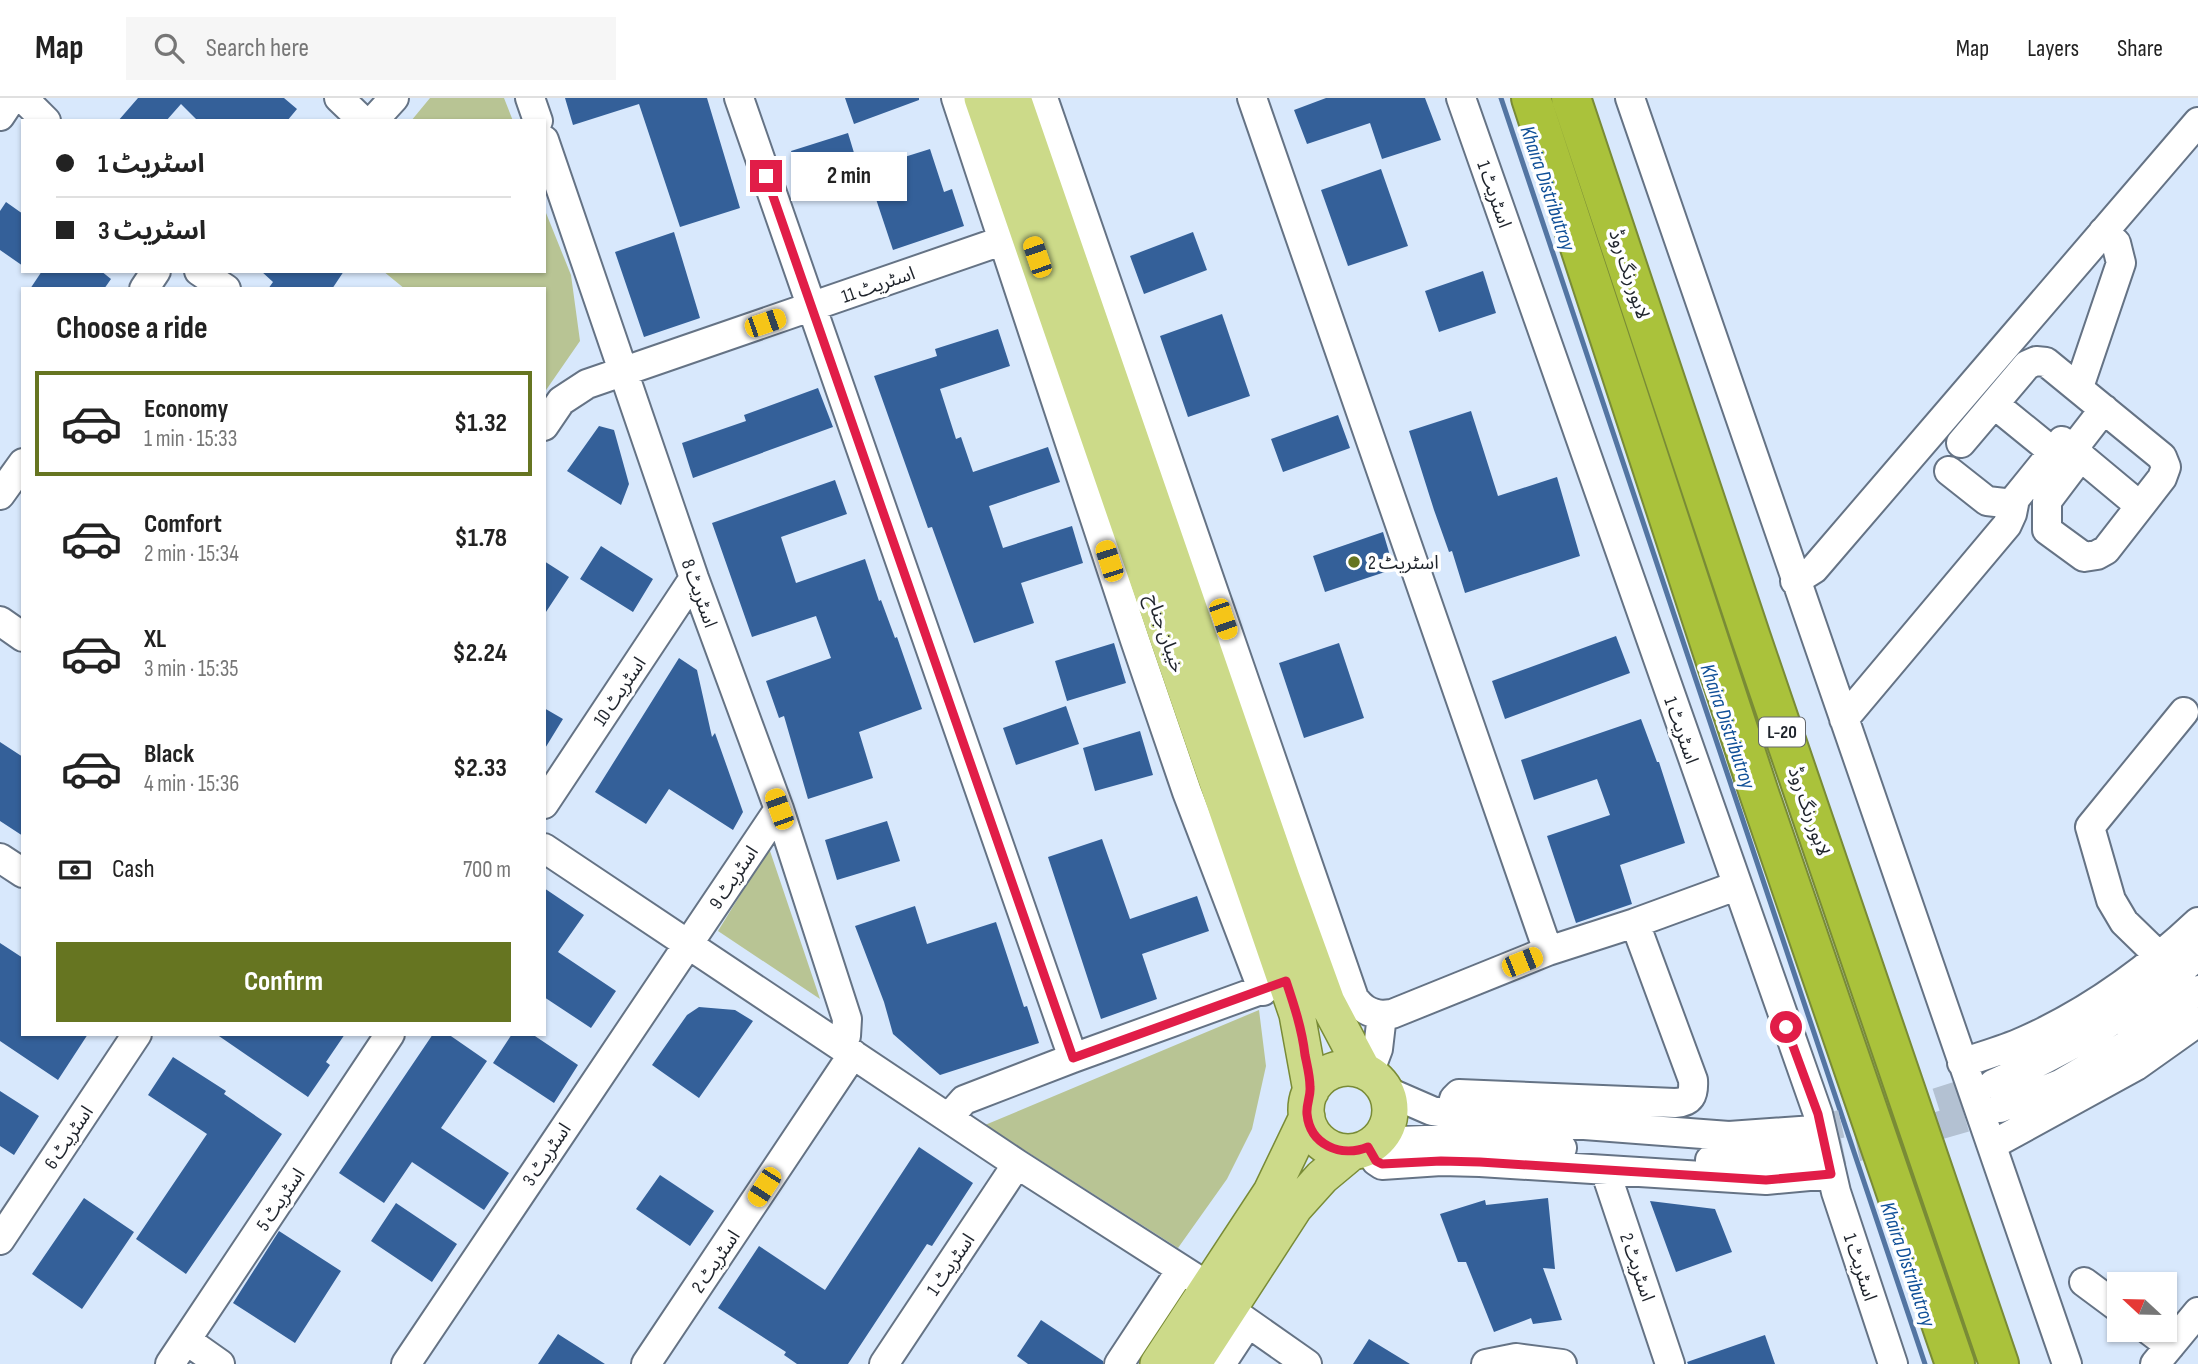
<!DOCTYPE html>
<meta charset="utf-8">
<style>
body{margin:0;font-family:"Sofia Sans Condensed","Noto Sans Arabic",sans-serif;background:#f6f6f6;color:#222;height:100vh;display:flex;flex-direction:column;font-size:26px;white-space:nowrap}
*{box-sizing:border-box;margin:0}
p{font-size:23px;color:#767676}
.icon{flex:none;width:38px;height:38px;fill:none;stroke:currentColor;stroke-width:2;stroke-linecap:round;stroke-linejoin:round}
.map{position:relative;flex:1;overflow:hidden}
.side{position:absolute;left:21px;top:189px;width:525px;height:749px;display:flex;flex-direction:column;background:#fff;border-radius:0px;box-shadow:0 2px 5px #0004}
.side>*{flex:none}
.banner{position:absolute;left:21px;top:21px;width:525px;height:154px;border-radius:0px;box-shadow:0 2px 5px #0004;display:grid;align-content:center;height:154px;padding:0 35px;background:#fff}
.needle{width:46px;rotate:292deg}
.tools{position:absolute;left:2107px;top:1174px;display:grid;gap:14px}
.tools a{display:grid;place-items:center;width:70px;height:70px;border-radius:0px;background:#fff;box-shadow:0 2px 5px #0004;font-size:35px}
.end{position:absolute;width:32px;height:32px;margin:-16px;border:9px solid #e11d48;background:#fff;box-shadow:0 0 0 4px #fff}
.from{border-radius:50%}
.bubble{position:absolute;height:49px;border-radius:0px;background:#fff;box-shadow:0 2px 5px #0004;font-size:23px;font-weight:700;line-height:49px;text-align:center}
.car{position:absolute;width:21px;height:42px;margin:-21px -10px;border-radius:9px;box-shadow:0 0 5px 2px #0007;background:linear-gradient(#f5c518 24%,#345 0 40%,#f5c518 0 76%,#345 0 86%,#f5c518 0)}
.banner b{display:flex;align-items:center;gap:24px;height:66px;font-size:26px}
.banner b+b{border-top:2px solid #e0e0e0}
.banner i{width:18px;height:18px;background:#222}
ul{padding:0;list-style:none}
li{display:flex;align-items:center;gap:21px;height:105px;margin:0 14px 10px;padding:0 21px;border:4px solid transparent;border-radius:0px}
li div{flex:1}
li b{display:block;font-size:26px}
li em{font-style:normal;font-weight:700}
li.on{border-color:#667521}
li>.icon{width:63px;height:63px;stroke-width:1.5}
h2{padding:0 35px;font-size:32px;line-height:84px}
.pay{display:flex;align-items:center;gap:18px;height:77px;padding:0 35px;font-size:26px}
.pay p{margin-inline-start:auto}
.button{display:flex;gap:14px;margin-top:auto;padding:14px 35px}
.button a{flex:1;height:80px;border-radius:0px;background:#667521;color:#fff;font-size:28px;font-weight:700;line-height:80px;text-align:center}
header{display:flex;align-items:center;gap:42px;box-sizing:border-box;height:98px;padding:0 35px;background:#fff;border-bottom:2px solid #e0e0e0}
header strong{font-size:33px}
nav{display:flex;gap:38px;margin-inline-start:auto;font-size:24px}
.search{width:490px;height:63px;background:#f6f6f6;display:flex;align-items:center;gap:18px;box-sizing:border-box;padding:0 24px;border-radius:0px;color:#767676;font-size:26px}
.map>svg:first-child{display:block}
</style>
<header>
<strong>Map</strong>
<div class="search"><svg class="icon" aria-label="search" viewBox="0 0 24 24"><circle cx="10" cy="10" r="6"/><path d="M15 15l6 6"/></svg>Search here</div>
<nav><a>Map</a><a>Layers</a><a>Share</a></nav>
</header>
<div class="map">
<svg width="2198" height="1266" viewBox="0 0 2198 1266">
<rect width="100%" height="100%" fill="#d8e8fc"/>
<path fill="#b8c494" d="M430,0H504L513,23H411Z
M544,110L571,177L580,243L544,295V191H405L383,173H544Z
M769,750L820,901L718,833Z
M1259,912L1266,968L1252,1031L1227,1081L1178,1150L985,1027Z"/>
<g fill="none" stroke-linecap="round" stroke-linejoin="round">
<path stroke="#5375a2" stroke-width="5" d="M1501,0L1925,1266"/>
</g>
<path fill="#346099" d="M138,0H284L297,11L287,23H198L181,6L166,23H118Z
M565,0H707L740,110L680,129L639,6L573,27Z
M845,0H919V2L854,26Z
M1326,0H1425L1441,42L1382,61L1370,25L1307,46L1294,12Z
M848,35L858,68L800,85L791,53Z
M930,51L944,94L952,91L964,128L893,152L866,71Z
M1381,71L1408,148L1348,168L1321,92Z
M6,104L23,116V168L0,152V113Z
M674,134L700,220L644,239L615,154Z
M1193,134L1207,172L1144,196L1130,158Z
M42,173H101L111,181L104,191H30Z
M261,173H344L332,191H268L273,184Z
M1483,173L1496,215L1439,234L1425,193Z
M1222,216L1250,298L1188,319L1160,238Z
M998,231L1010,268L940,291L956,341L961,339L973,374L1048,349L1060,384L989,408L1003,450L1072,428L1083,465L1021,485L1034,525L974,545L932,429L928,430L874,278L937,258L935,251Z
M818,290L833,329L693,380L682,345L746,323L744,317Z
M1471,313L1498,398L1557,379L1580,458L1465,495L1452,453L1449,454L1434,412L1409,333Z
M1338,317L1350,350L1283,374L1271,341Z
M599,328L614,332L629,386L621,407L567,373Z
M835,382L847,416L781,439L796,485L865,461L879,503L881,502L895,540L897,539L922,611L859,634L873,680L808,701L784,618L779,620L766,583L831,560L816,518L752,539L712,425Z
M1383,434L1394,471L1325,494L1313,458Z
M601,448L653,481L633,514L580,481Z
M544,463L569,479L544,517Z
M1616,538L1630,575L1505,621L1492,583Z
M1114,545L1126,585L1067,603L1055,563Z
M1339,545L1364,620L1304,640L1279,565Z
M679,560L697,572L712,639L715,635L743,714L733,732L669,691L646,726L595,694Z
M1066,608L1079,646L1016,667L1003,630Z
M544,610L563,621L544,652Z
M1641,621L1657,664H1659L1685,745L1620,767L1632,806L1576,825L1547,738L1610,717L1597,681L1534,702L1521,662Z
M1140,633L1153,677L1095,693L1083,650Z
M0,644L23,659V738L0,723Z
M887,723L900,763L837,782L825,742Z
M1102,741L1130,821L1197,798L1209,833L1142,856L1157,901L1101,921L1048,759Z
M544,790L584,817L558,854L616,893L591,930L544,899Z
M915,808L927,846L996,824L1024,909L1027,908L1039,945L940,977L893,936L884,904L855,828Z
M0,845L23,860V936H88L58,982L0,943Z
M699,909L735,912L753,923L699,1000L652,967L687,917Z
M216,936H345L326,964L330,967L308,999Z
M433,936H448L487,963L441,1030L509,1075L484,1112L412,1064L384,1105L339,1075Z
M512,936H532L578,967L554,1005L493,965Z
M173,959L226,993L224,996L282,1036L186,1176L136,1141L207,1036L148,997Z
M0,993L39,1018L14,1057L0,1048Z
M919,1049L973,1085L932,1148L927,1146L848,1266H797L784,1257L786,1254L718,1210L759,1148L825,1192Z
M660,1077L714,1113L690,1148L636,1111Z
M84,1100L134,1134L82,1211L32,1176Z
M1548,1100L1555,1171L1543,1170L1562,1222L1533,1226L1531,1220L1494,1234L1466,1164H1458L1440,1116L1485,1102L1486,1107Z
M1650,1103L1715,1111L1732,1154L1676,1174Z
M396,1105L457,1146L432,1184L371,1143Z
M279,1133L341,1173L295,1245L233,1205Z
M1041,1222L1103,1263V1266H1028L1017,1258Z
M558,1236L605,1266H538Z
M1765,1237L1775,1266H1688L1687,1264Z
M1369,1241L1410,1266H1353Z"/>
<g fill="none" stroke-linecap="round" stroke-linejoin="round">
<path stroke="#b3c1d2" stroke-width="28" stroke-dasharray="28 14" stroke-linecap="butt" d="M1814,1032L1934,1005L1993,986
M1816,1058L1878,1045L2000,1010"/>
<g stroke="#657385" stroke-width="32">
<path id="minor" d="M23,0L46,23
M339,0L363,23
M530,0L538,23
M739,0L1073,960
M956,0L1135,542L1187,694L1263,893
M1043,0L1354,900C1362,911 1369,915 1382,917
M1252,0L1548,853
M1461,0L1818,1016L1836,1094L1893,1266
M1630,0L2067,1266
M0,18L12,0
M373,23L394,0
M544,42L694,480L779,711L847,921L846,938L841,947
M199,173L226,191
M144,191L156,173
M2079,289L2121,165L2116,145L2103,134
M1994,306L2053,354
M544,328L561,303L587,286L1019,137
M1961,345L2027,267L2036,263L2046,264L2162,359L2166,369L2162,380L2106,452L2097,457L2084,459L2047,432V403L2081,358
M2073,351L2104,311
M1949,373L1987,403L2013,406
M0,397L23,365
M1795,483L1814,471L2198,24
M0,523L23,539
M1844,621L2007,427L2012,416L2015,401L2062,343L2140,408
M544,706L694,480
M544,750L1017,1066L1209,1189
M0,760L23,775
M2160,859L2124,824L2111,802L2090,729L2184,614
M1962,965C1982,958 2004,952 2024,943C2090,914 2146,873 2198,824
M1369,975L1378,951L1382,917L1392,916L1548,853L1635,825L1736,788
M1993,986C2070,951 2135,915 2198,857
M1386,993L1432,1013L1465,1018L1729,1038L1814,1032
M2000,1010L2060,986L2125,948L2198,892
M1451,1017L1454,1001L1459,996L1675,1005C1691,1004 1694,997 1693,982L1635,825
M949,1019L964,1002L1073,960L1280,885
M1376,1044L1450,1041L1562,1050
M1992,1047L2136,968L2198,924
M1368,1049L1376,1063L1382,1067L1441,1063L1480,1064L1766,1082L1831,1076
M1710,1062L1816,1058
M1605,1072L1670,1266
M0,1142L137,936
M2084,1184L2119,1210
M1230,1212L1307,1266
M2149,1232L2170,1248
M186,1242L220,1266
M170,1266L390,936
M406,1266L779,711
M646,1266L853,956
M884,1266L1017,1066
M1119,1266L1181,1172
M1221,1266L1248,1225
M1486,1266L1516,1260L1562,1266
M2155,1266L2198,1214"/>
</g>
<g stroke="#798b36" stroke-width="38">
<path id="major" d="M982,0L1297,916L1311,993
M1013,0L1282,780L1327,904L1363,972
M1306 1012a42 42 0 1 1 84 0a42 42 0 1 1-84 0Z
M1158,1266L1271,1094L1307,1019
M1193,1266L1295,1109L1322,1079L1352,1054"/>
</g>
<g stroke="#798b36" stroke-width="42">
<path id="highway" d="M1531,0L1759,695L1955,1266
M1571,0L1751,540L1999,1266"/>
</g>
<use href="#minor" stroke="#fff" stroke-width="28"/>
<use href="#major" stroke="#ccda89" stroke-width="35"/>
<use href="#highway" stroke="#aac23b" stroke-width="38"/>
</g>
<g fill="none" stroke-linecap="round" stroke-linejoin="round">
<path stroke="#e11d48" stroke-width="9" d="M766,78L1073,960L1286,883C1294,907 1302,931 1305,957C1307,967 1310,978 1310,989C1311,998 1306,1006 1307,1016C1310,1047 1341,1060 1368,1049L1376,1063L1382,1066L1441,1063L1480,1064L1766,1082L1831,1076L1818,1016L1786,929"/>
</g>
<circle fill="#667521" stroke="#fff" stroke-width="2.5" cx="1354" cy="464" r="7"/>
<g text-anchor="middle" stroke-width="7" stroke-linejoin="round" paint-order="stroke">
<rect fill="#fff" stroke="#62666b" stroke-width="2" x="1759" y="619.5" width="46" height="29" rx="5"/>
<g font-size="18" font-weight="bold" fill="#1f242c">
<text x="1782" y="640">L-20</text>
</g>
<g font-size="19" fill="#1f242c" stroke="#fff">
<text transform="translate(1495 96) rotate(71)" y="7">اسٹریٹ 1</text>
<text transform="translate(1630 176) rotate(72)" y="7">لاہور رنگ روڈ</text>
<text transform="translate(878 186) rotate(-19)" y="7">اسٹریٹ 11</text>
<text transform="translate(700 495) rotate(70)" y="7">اسٹریٹ 8</text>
<text transform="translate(1166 535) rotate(71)" y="7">خیبان جناح</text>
<text transform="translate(619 593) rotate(-56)" y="7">اسٹریٹ 10</text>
<text transform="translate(1682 632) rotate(71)" y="7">اسٹریٹ 1</text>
<text transform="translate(1810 713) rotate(71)" y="7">لاہور رنگ روڈ</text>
<text transform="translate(733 779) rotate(-56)" y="7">اسٹریٹ 9</text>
<text transform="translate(68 1039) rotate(-56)" y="7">اسٹریٹ 6</text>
<text transform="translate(546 1056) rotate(-56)" y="7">اسٹریٹ 3</text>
<text transform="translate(280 1101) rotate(-56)" y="7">اسٹریٹ 5</text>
<text transform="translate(715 1163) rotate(-56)" y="7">اسٹریٹ 2</text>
<text transform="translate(950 1166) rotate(-56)" y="7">اسٹریٹ 1</text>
<text transform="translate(1638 1169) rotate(71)" y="7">اسٹریٹ 2</text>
<text transform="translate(1861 1169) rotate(72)" y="7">اسٹریٹ 1</text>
</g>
<g font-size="19" fill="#1f242c" stroke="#fff" text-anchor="start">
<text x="1368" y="471">اسٹریٹ 2</text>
</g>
<g font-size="21" font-style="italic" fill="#0f4f98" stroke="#fff">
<text transform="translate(1548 90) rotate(71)" y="7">Khaira Distributroy</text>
<text transform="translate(1728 628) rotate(71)" y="7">Khaira Distributroy</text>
<text transform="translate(1908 1166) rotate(71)" y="7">Khaira Distributroy</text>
</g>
</g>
</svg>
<div class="tools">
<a><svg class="needle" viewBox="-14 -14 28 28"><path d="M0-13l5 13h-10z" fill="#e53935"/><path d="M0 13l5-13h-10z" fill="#767676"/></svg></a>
</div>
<i class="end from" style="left:1786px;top:929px"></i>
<i class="end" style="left:766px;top:78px"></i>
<div class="bubble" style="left:791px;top:54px;width:116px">2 min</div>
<i class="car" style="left:1037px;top:159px;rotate:341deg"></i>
<i class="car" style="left:765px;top:225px;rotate:71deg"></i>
<i class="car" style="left:1109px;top:463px;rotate:342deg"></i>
<i class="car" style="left:1223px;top:521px;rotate:161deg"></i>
<i class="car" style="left:779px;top:711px;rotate:340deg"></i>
<i class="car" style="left:1522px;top:864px;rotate:68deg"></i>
<i class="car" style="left:764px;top:1089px;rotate:213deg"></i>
<div class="banner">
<b><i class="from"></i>اسٹریٹ 1</b>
<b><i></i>اسٹریٹ 3</b>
</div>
<section class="side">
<h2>Choose a ride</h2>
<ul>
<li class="on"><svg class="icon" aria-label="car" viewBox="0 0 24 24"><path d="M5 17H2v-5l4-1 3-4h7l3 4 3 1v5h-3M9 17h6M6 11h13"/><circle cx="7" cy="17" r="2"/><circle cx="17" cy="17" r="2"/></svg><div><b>Economy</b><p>1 min · 15:33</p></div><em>$1.32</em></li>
<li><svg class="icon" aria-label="car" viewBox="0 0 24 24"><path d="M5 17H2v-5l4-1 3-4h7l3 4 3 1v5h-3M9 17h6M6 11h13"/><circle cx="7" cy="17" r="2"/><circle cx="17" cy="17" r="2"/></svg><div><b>Comfort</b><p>2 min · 15:34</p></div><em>$1.78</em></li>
<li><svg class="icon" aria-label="car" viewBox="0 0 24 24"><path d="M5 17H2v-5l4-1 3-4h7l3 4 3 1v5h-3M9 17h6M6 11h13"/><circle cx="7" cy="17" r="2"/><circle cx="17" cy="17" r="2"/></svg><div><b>XL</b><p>3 min · 15:35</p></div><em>$2.24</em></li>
<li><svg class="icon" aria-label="car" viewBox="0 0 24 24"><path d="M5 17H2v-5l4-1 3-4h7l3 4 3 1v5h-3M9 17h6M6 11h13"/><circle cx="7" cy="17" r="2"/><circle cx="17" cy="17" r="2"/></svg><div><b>Black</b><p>4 min · 15:36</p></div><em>$2.33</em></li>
</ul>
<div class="pay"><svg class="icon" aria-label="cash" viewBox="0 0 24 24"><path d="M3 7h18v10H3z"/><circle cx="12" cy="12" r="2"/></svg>Cash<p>700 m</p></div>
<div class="button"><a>Confirm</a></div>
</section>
</div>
